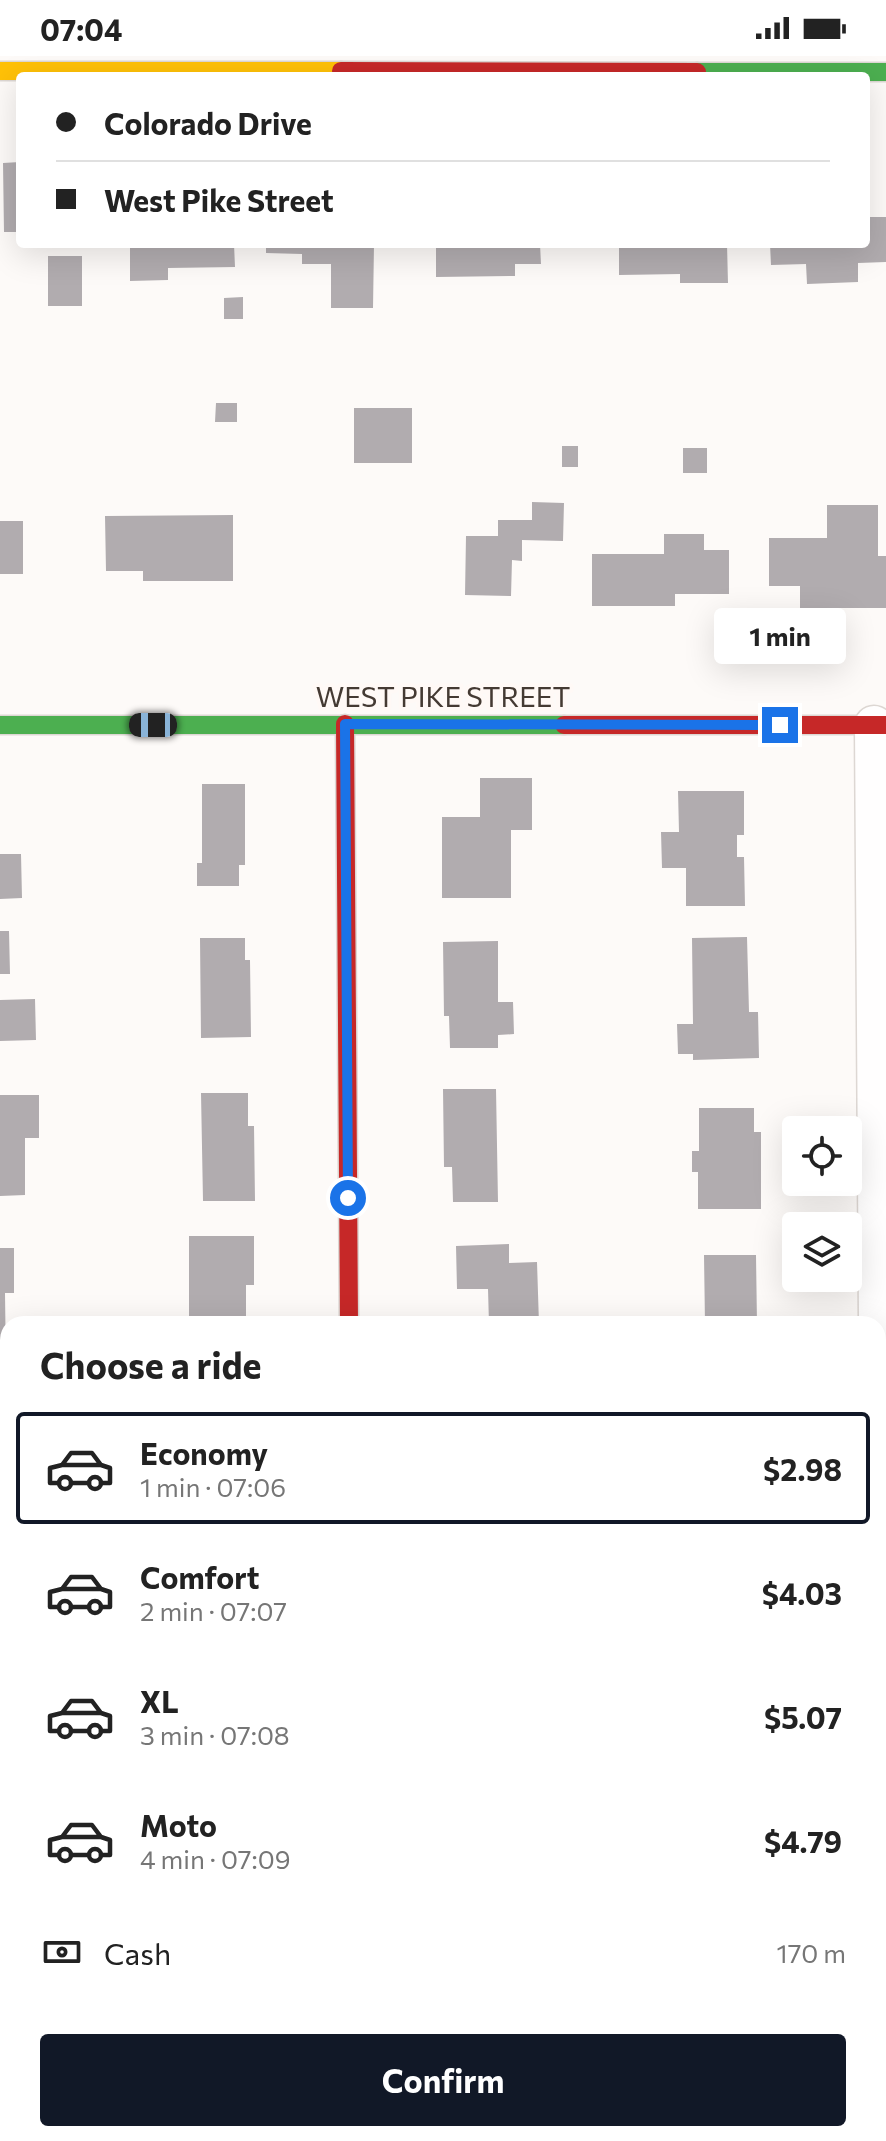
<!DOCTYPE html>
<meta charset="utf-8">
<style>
body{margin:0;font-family:Commissioner,sans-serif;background:#f6f6f6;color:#222;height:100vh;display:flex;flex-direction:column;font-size:30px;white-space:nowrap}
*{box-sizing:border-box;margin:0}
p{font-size:26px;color:#767676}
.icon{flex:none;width:44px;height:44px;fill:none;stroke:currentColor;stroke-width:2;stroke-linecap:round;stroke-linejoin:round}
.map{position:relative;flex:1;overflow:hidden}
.panel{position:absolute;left:0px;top:1260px;width:886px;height:826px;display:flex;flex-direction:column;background:#fff;border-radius:24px 24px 0 0;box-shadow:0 8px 32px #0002}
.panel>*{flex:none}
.guide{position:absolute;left:16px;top:16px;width:854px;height:176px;border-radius:8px;box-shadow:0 8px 32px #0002;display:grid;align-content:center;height:176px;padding:0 40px;background:#fff}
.tools{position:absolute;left:782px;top:1060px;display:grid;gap:16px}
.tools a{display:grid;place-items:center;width:80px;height:80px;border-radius:8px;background:#fff;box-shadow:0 8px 32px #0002;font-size:40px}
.end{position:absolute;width:36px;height:36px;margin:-18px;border:10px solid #1a73e8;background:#fff;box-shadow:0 0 0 4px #fff}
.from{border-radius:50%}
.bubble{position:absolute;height:56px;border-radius:8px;background:#fff;box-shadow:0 8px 32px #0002;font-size:26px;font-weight:700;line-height:56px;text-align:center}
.car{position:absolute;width:24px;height:48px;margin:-24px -12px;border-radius:10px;box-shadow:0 0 6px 2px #0007;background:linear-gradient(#222 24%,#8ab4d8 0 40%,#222 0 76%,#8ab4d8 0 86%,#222 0)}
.guide b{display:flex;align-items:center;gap:28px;height:76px;font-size:30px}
.guide b+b{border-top:2px solid #e0e0e0}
.guide i{width:20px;height:20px;background:#222}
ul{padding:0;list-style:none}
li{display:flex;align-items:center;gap:24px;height:112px;margin:0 16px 12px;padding:0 24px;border:4px solid transparent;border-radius:8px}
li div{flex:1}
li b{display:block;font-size:30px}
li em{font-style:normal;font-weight:700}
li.on{border-color:#111827}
li>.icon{width:72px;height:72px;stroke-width:1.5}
h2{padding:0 40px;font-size:36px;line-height:96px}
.pay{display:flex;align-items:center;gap:20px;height:88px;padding:0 40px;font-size:30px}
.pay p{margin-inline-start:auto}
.cta{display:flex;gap:16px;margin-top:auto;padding:16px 40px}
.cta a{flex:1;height:92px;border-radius:8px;background:#111827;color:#fff;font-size:32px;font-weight:700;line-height:92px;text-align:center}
.status{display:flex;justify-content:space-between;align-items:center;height:56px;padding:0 40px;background:#fff;direction:ltr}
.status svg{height:22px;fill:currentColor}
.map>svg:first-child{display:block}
</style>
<div class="status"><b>07:04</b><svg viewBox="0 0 49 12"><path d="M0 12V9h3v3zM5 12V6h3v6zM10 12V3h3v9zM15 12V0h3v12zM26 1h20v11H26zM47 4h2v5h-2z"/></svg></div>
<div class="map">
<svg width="886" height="2085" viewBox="0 0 886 2085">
<rect width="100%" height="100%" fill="#fdfaf8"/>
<path fill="#b1acaf" d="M20,106V176H4L3,107Z
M866,161H886V206L858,207V226L807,228L806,208L771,209L770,188H866Z
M130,188H234L235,211L168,212V224L130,225Z
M266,188H374L373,252H331V208H302V198L266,197Z
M436,188H540L541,208H515V220L436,221Z
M619,188H727L728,227H680V218L619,219Z
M48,200H82V250H48Z
M243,241V263H224V242Z
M216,347H237V366H215Z
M354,352H412V407H354Z
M562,390H578V411H562Z
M683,392H707V417H683Z
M532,446L564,447L563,485L522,484V505L512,504L511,540L465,539L466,480H498V464H532Z
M827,449H878V500H886V552H800V530H769V482H827Z
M233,459V525H143V515H106L105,460Z
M0,465H23V518H0Z
M664,478H704V494H729V538H675V550H592V498H664Z
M480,722H532V774H511V842H442V761H480Z
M202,728H245V809H239V830H197V807H202Z
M678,735H744V779H737V801H744L745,850H686V812H662L661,776H679Z
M0,798H21L22,842L0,843Z
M0,875H9L10,918H0Z
M747,881L749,956H758L759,1002L693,1004V998H678L677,968H693L692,882Z
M200,882H245V904H250L251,981L201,982Z
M498,885V946H513L514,978L498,979V992H450L449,960H444L443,886Z
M35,943L36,984L0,985V944Z
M443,1033H496L498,1146H453L452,1111H444Z
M201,1037H248V1070H254L255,1145H203Z
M0,1039H39V1082H25V1139L0,1140Z
M699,1052H754V1076H761V1153H698V1116H692V1095H699Z
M189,1180H254V1229H246V1268H189Z
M509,1188V1207L537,1206L539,1268H489L488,1233H457L456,1190Z
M0,1192H14V1237H5L6,1313H0Z
M704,1199H756L757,1268H705Z
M0,1432H8V1464H0Z
M8,1513V1623H0V1514Z
M6,2004L8,2078H51L55,2085H5L0,2077V2007Z
M878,2034L886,2045V2075L874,2082L871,2078H878Z
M287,2078H343L345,2085H289Z
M741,2078H750L755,2085H731Z
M799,2078H840L830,2085H804Z"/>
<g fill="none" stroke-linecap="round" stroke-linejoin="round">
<g stroke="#ddd7d3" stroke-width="41">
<path id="street" d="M874,669L878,1268
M878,1276L881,1724L878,1744
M493,2085L503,2078"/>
</g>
<g stroke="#ddd7d3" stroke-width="21">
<path id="fast" d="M697,16H886
M0,669H564"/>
</g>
<g stroke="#ddd7d3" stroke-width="21">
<path id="slow" d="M0,15H341"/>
</g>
<g stroke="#ddd7d3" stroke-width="21">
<path id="jam" d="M341,15L697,16
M345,668L349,1268
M564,669H886"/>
</g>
<use href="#street" stroke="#fffefe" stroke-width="38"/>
<use href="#fast" stroke="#4caf50" stroke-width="18"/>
<use href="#slow" stroke="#ffc107" stroke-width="18"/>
<use href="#jam" stroke="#c62828" stroke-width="18"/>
</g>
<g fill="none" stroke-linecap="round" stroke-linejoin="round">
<path stroke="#1a73e8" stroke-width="10" d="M348,1142L345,668L780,669"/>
</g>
<g text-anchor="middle" stroke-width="8" stroke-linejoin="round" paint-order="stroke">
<g font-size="28" fill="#443a33" stroke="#fff9f6">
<text x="443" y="651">WEST PIKE STREET</text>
</g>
</g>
</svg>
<div class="tools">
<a><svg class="icon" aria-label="locate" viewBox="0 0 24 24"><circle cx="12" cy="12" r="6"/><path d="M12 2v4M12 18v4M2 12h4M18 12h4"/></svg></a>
<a><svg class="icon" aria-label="layers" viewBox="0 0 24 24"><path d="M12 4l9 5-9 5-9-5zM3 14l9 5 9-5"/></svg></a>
</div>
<i class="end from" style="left:348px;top:1142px"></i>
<i class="end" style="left:780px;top:669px"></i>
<div class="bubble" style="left:714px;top:552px;width:132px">1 min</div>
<i class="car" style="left:153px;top:669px;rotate:270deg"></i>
<div class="guide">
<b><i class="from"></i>Colorado Drive</b>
<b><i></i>West Pike Street</b>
</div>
<section class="panel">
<h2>Choose a ride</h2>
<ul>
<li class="on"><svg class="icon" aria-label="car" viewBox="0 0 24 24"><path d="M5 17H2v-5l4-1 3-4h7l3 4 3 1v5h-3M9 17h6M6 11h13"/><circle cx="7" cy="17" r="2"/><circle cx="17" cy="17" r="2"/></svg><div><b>Economy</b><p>1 min · 07:06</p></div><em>$2.98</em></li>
<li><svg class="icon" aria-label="car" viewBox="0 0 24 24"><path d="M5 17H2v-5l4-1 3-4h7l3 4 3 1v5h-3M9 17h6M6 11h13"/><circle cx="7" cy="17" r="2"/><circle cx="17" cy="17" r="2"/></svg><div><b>Comfort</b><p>2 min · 07:07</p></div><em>$4.03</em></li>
<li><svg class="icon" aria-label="car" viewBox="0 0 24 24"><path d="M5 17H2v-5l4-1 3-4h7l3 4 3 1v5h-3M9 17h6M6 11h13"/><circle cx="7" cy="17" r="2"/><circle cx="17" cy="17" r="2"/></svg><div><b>XL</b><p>3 min · 07:08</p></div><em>$5.07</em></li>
<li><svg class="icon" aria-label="car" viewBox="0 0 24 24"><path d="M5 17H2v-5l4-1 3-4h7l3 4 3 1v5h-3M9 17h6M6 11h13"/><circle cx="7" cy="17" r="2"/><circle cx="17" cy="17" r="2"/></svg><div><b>Moto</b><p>4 min · 07:09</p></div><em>$4.79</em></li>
</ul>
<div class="pay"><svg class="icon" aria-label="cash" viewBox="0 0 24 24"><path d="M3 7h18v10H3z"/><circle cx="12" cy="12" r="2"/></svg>Cash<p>170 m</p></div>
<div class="cta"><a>Confirm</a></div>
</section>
</div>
